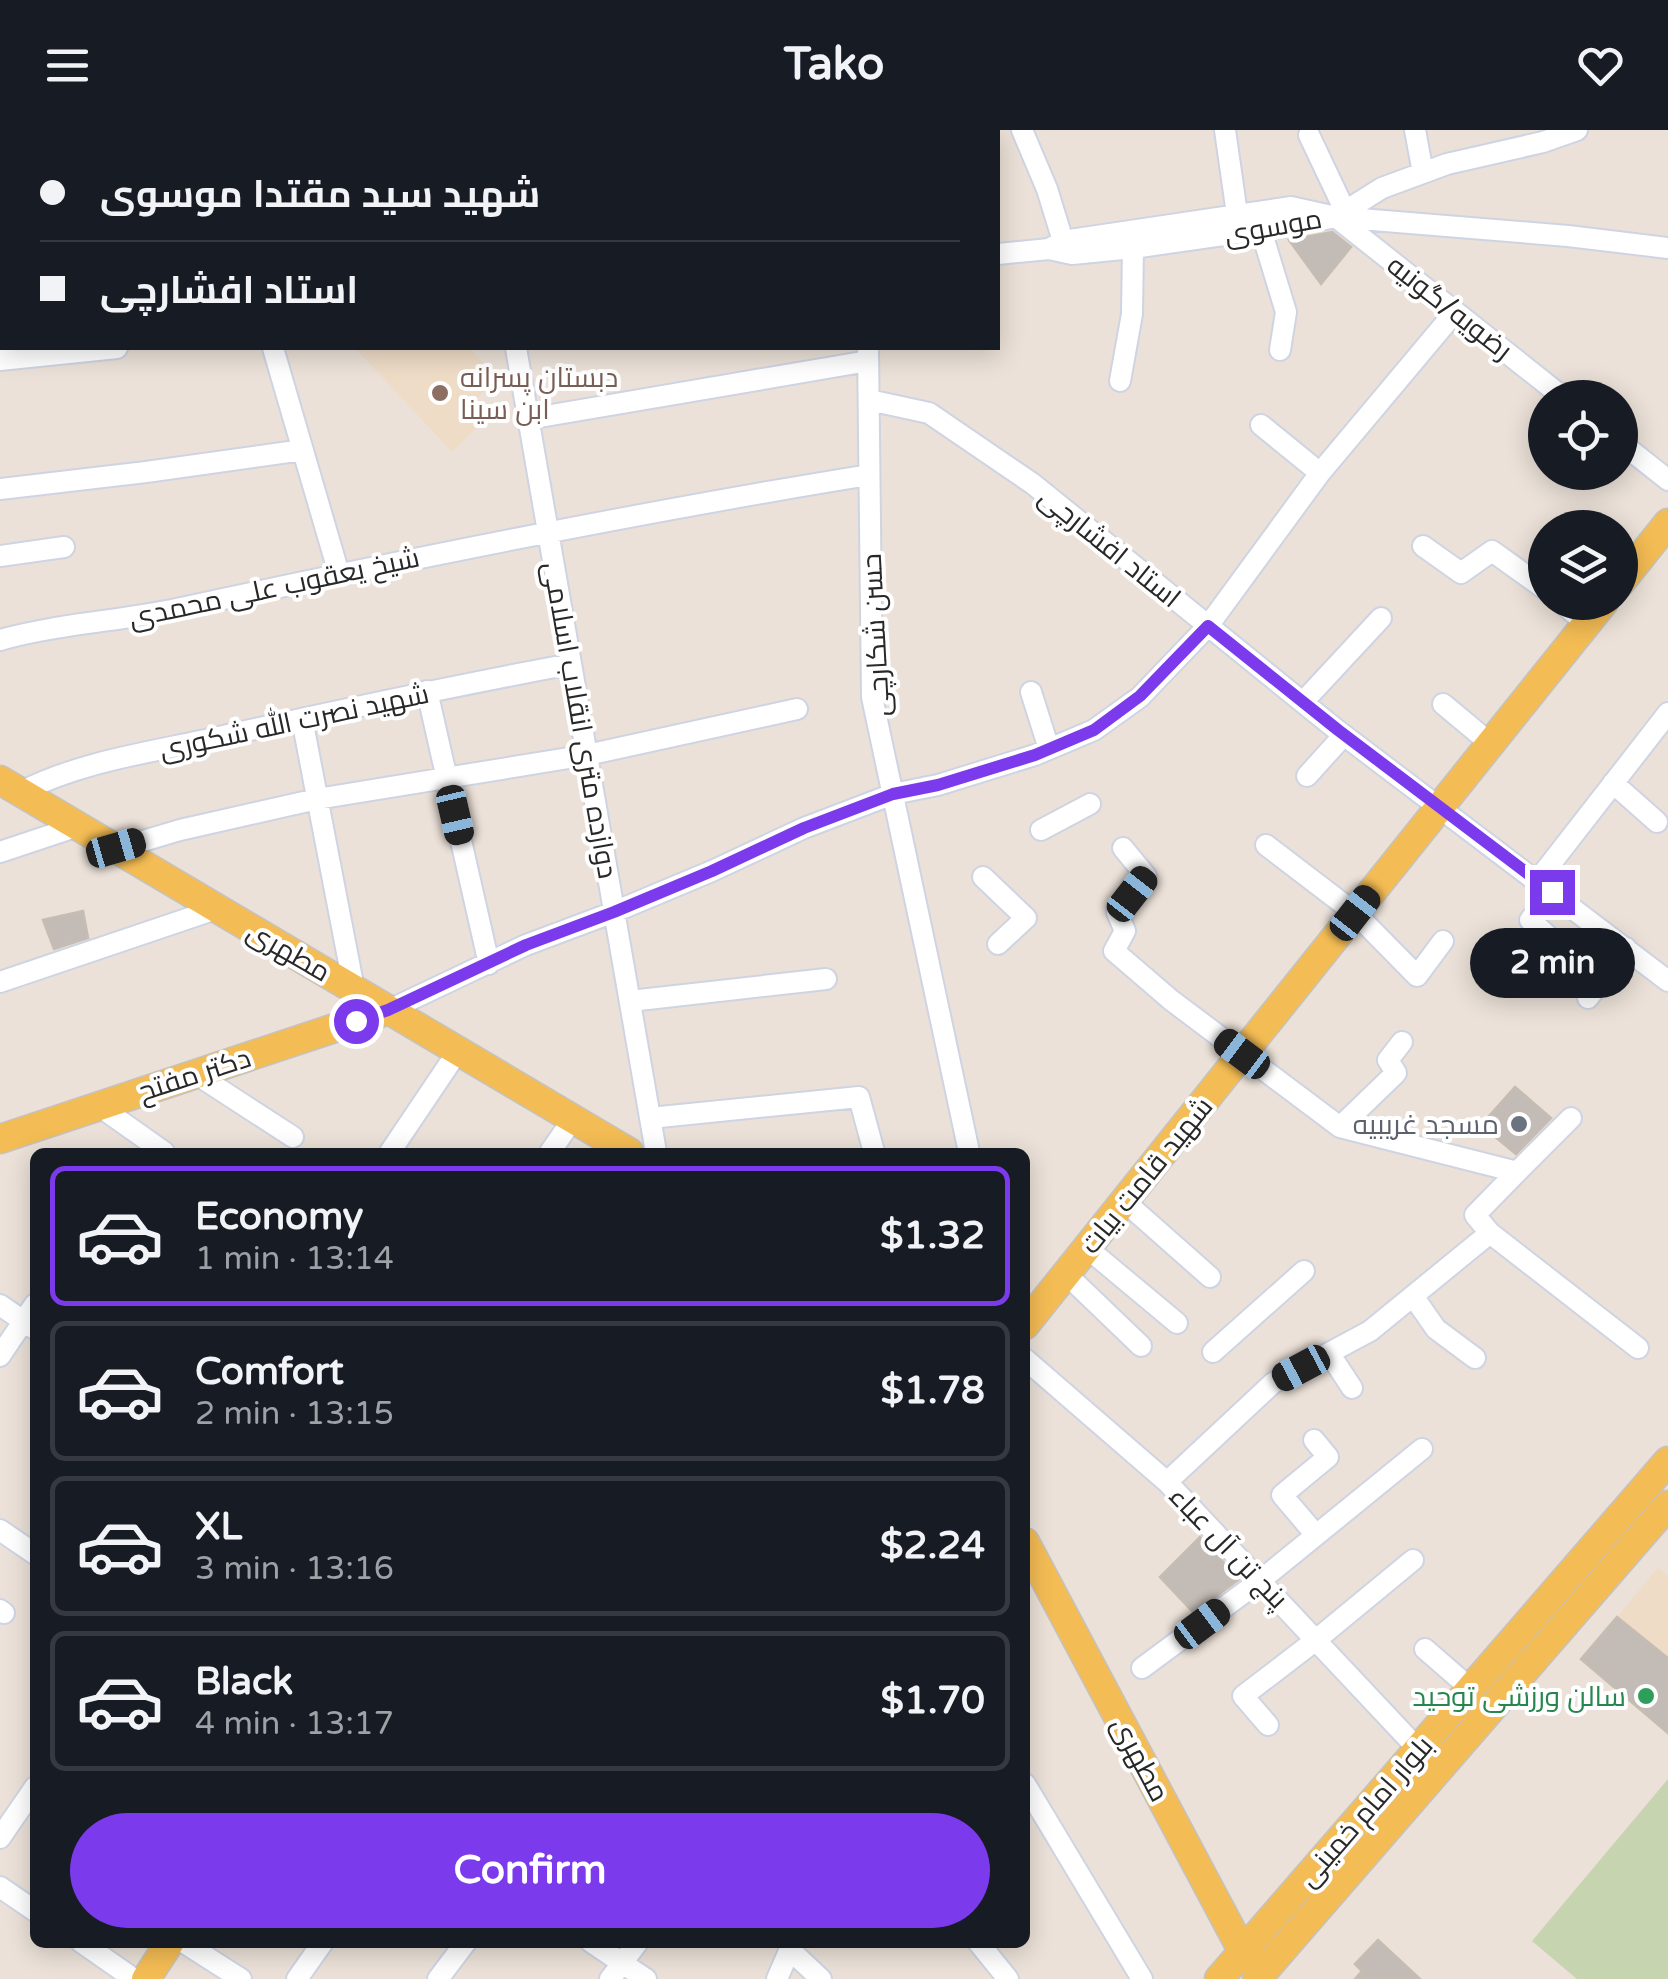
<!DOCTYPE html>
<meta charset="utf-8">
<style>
body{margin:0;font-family:"Varela Round",Cairo,sans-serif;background:#242831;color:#f1f3f6;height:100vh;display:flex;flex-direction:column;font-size:38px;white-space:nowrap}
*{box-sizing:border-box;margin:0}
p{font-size:32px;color:#9ea1a6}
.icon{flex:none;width:55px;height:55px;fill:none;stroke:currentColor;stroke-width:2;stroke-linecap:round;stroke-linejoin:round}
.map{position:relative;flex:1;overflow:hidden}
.side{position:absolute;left:30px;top:1018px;width:1000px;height:800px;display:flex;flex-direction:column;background:#171b24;border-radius:15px;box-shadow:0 5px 25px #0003}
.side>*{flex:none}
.top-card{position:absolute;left:0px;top:0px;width:1000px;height:220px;box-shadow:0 5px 25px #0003;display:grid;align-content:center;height:220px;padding:0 40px;background:#171b24}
.controls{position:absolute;left:1528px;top:250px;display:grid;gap:20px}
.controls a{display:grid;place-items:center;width:110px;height:110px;border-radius:50%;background:#171b24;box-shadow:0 5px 25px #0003;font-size:50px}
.end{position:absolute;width:45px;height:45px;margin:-22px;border:12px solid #7c3aed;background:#fff;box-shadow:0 0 0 5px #fff}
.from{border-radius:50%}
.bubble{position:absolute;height:70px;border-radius:35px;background:#171b24;box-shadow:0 5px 25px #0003;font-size:32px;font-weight:700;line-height:70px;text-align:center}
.car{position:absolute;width:30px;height:60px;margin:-30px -15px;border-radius:12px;box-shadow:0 0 8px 2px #0007;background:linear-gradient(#222 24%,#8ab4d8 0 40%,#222 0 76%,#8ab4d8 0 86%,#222 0)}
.top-card b{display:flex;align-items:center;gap:35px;height:95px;font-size:38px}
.top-card b+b{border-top:2px solid #363941}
.top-card i{width:25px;height:25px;background:#f1f3f6}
ul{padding:18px 0 0;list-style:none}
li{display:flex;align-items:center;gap:30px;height:140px;margin:0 20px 15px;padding:0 20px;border:5px solid #363941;border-radius:15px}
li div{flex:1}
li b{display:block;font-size:38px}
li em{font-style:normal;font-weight:700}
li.active{border-color:#7c3aed}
li>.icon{width:90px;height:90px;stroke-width:1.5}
.button{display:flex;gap:20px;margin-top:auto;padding:20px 40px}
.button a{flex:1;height:115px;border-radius:60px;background:#7c3aed;color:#fff;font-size:40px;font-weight:700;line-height:115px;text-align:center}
header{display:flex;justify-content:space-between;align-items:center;height:130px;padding:0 40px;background:#171b24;font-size:45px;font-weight:700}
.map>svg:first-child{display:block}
</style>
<header><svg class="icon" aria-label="menu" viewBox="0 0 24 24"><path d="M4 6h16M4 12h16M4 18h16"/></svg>Tako<svg class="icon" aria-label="heart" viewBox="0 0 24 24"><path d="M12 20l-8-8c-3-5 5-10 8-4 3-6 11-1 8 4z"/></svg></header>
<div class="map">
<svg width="1668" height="1849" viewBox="0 0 1668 1849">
<rect width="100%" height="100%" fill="#ebe1d8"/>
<path fill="#eedcc7" d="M355,218H470L496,247L469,279L482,292L452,322Z
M1658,1437L1668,1446V1528L1617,1487Z"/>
<path fill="#c6d5af" d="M1668,1649V1849H1577L1532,1811Z"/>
<path fill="#c3bbb5" stroke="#c6bdb2" stroke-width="2.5" d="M1332,102L1351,117L1321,154L1289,110Z
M83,781L88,808L54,819L43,790Z
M1515,957L1551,988L1516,1024L1481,995Z
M1200,1407L1239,1449L1194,1483L1160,1447Z
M1617,1487L1668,1528V1603L1581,1529Z
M1378,1810L1420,1849H1355L1362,1841L1355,1834Z"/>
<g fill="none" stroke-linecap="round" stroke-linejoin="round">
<g stroke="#ced4e2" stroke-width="24">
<path id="minor" d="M159,0V2
M240,0L241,2
M478,0V2
M686,0V2
M849,0L850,2
M1022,0L1047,59L1063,111
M1225,0L1237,84
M1415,0L1423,43
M1309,5L1345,81
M0,51H2
M1337,88L1564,268
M1261,100L1286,182L1280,220
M1049,119L1063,111L1291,77L1336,87L1568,106L1668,118
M998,124L1049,119L1072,124L1133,118L1295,95L1336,87L1382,58L1447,34L1543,12L1577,0
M0,152L2,159
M273,218L339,444
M516,218L656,1022
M868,218L872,567L969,1022
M0,230L117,218
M1120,251L1132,184L1133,118
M869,270L929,283L1033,354L1337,600L1668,851
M528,289L868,231
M1261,295L1320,343
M1620,312L1668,350
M0,359L146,342L303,320
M1423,416L1461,443L1492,421L1545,459
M0,426L64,417
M1561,472L1587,494
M0,510C61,493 125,491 186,477C413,428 640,382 869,345
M427,561L489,834
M1031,562L1049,619
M1303,572L1381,488
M1443,574L1491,614
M302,589L354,859
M1307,646L1344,605
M1613,653L1657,692
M21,662C81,631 153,622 219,607C336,581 453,556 571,534
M1041,700L1090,674
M1266,715L1355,783L1417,846L1443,811
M1123,718L1146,746L1117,782L1125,801L1114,821L1171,870L1340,997L1517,1042L1571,988
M116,719L180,700L317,669L587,625L797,579
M0,722L78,696
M983,747L1026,788L998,814
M1538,750L1668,583
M1544,834L1558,815L1530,790L1553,762
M0,852L216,779
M1588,868L1626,818
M630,871L826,849
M389,880L526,815L614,782L712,741L804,698L893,664L938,655L1035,625L1094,600L1140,567L1208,496L1320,343L1455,182
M196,944L293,1007
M99,976L164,1022
M650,988L859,967L874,1022
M1340,997L1396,943L1388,930L1402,912
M390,1022L458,921
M550,1022L573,989
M1517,1042L1475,1085L1490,1103L1638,1218
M1124,1071L1210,1147
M1087,1118L1177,1193
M1066,1144L1141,1216
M1413,1166L1436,1199L1475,1228
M0,1175L35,1199
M1213,1222L1304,1141
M1329,1223L1352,1258
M0,1226L35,1174
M1025,1229L1167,1352L1418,1619
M1314,1310L1328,1327L1282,1365L1316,1405
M1167,1352L1273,1253L1370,1201L1490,1103
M0,1400L35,1424
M0,1480L4,1483
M1425,1519L1471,1559
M1142,1538L1261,1450L1422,1319
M1268,1595L1243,1566L1316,1510L1413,1430
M1025,1654L1142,1849
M0,1708L35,1657
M0,1757L35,1781
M81,1812L134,1849
M183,1812L241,1849
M591,1812L646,1849
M978,1812L1008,1849
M790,1820L821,1849
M297,1849L323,1812
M438,1849L466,1812
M610,1849L638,1812
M777,1849L793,1812"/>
</g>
<g stroke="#c3c3c3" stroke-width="31">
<path id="major" d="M1620,453L1668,393
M0,650L629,1022
M0,1009L389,880
M1025,1195L1604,472
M1025,1412L1243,1822L1256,1833
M146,1849L170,1812
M1219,1849L1668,1331
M1257,1849L1668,1375"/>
</g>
<use href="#minor" stroke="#fff" stroke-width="20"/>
<use href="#major" stroke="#f4bc54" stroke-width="28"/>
</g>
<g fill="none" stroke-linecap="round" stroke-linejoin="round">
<path stroke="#7c3aed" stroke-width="12" d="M356,891L388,880L526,815L614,782L712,741L804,698L893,664L938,655L1035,625L1094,600L1140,566L1208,496L1338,600L1552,762"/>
</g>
<circle fill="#8d6e63" stroke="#fff" stroke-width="4" cx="440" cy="263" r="10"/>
<circle fill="#6b7280" stroke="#fff" stroke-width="4" cx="1519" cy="994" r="10"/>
<circle fill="#2e9e5b" stroke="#fff" stroke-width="4" cx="1646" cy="1566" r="10"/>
<g text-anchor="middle" stroke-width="8" stroke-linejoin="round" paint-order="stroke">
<g font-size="28" fill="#282828" stroke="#fff">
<text transform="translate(1273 96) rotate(-10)" y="10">موسوی</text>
<text transform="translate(1450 177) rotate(38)" y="10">رضویه/گونیه</text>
<text transform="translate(1110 417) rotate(39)" y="10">استاد افشارچی</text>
<text transform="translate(274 457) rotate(-12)" y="10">شیخ یعقوب علی محمدی</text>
<text transform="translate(875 505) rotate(-93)" y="10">حسن شکارچی</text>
<text transform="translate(581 590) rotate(80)" y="10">دوازده متری انقلاب اسلامی</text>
<text transform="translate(294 591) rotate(-12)" y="10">شهید نصرت الله شکوری</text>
<text transform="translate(289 821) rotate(30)" y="10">مطهری</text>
<text transform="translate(194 944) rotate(-18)" y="10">دکتر مفتح</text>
<text transform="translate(1146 1045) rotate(-51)" y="10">شهید قامت بیات</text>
<text transform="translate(1229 1417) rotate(46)" y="10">پنج تن آل عباء</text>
<text transform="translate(1141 1629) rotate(62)" y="10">مطهری</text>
<text transform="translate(1365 1681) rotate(-49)" y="10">بلوار امام خمینی</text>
</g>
<g font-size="28" fill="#785e54" stroke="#fff" text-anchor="start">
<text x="460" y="257">دبستان پسرانه<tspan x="460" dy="32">ابن سینا</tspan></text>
</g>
<g font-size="28" fill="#5b616d" stroke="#fff" text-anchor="end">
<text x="1499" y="1004">مسجد غریبیه</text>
</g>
<g font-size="28" fill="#27864d" stroke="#fff" text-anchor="end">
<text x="1626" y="1576">سالن ورزشی توحید</text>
</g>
</g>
</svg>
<div class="controls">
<a><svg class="icon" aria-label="locate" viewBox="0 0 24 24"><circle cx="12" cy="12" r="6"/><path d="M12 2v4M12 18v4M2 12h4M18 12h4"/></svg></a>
<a><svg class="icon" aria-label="layers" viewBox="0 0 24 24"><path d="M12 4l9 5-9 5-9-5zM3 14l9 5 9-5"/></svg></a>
</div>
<i class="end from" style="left:356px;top:891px"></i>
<i class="end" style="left:1552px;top:762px"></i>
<div class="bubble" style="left:1470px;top:798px;width:165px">2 min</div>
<i class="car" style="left:455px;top:685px;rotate:167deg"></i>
<i class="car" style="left:116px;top:718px;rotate:74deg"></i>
<i class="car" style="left:1132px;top:764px;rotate:38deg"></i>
<i class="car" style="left:1355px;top:783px;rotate:38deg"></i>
<i class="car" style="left:1242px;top:924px;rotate:307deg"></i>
<i class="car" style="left:1301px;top:1238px;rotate:242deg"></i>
<i class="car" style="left:1202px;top:1494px;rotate:53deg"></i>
<div class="top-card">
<b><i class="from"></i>شهید سید مقتدا موسوی</b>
<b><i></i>استاد افشارچی</b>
</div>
<section class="side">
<ul>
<li class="active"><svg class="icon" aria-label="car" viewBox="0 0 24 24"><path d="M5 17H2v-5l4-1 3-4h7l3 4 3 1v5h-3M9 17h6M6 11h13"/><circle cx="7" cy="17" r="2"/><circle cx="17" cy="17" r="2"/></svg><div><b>Economy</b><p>1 min · 13:14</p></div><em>$1.32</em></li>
<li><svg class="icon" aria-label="car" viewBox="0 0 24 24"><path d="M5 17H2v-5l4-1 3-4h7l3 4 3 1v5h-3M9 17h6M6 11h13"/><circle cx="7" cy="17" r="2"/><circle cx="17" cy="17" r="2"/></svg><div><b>Comfort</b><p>2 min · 13:15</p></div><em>$1.78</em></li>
<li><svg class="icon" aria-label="car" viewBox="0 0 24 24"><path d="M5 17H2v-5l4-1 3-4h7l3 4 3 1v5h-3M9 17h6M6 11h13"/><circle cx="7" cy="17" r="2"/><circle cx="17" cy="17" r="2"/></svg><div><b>XL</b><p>3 min · 13:16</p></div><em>$2.24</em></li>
<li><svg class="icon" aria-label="car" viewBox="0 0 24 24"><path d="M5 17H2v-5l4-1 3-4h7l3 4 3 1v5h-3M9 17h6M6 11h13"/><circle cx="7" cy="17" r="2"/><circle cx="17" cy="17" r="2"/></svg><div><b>Black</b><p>4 min · 13:17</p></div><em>$1.70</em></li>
</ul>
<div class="button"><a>Confirm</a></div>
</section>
</div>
